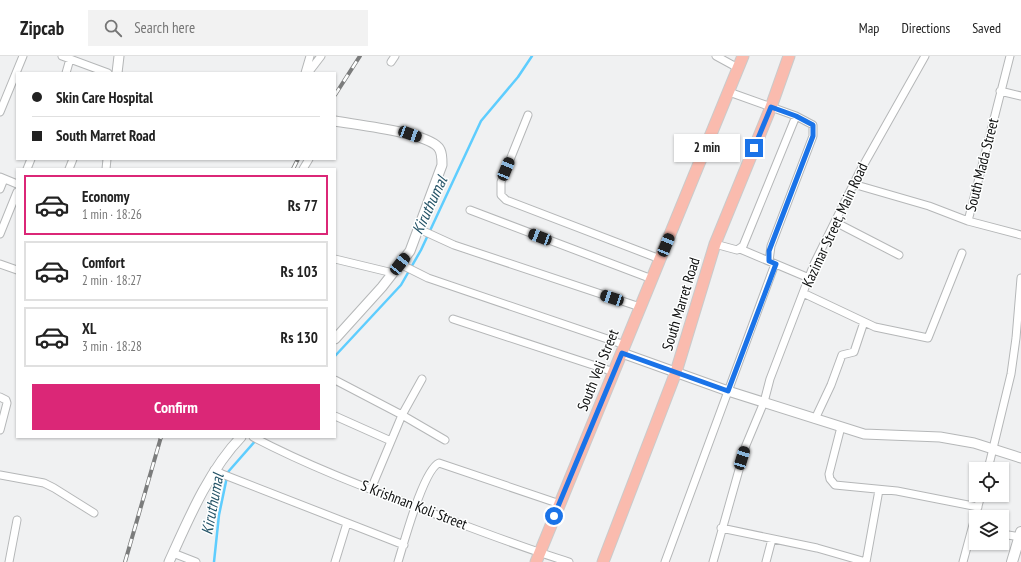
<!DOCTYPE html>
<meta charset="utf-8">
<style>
body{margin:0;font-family:"PT Sans Narrow",sans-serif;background:#f2f2f2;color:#222;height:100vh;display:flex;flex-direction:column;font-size:15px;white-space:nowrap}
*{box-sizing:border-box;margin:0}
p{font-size:13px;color:#767676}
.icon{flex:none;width:22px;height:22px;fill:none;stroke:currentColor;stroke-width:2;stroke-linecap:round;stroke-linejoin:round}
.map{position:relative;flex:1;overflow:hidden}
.panel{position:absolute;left:16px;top:112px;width:320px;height:270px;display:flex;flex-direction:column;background:#fff;border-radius:0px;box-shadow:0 1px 3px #0004}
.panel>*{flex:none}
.banner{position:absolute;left:16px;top:16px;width:320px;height:88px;border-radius:0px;box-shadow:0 1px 3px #0004;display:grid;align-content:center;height:88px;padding:0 16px;background:#fff}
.tools{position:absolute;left:969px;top:406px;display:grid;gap:8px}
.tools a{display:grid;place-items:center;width:40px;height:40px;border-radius:0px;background:#fff;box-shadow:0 1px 3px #0004;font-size:20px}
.end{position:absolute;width:18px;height:18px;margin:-9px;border:5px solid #1a73e8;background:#fff;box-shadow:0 0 0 2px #fff}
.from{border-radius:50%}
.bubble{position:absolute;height:28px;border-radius:0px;background:#fff;box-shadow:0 1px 3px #0004;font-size:13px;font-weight:600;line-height:28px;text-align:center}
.car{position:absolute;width:12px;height:24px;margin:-12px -6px;border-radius:5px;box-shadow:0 0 3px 1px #0007;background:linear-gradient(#222 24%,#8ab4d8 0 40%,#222 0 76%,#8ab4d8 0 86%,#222 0)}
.banner b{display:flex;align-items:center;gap:14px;height:38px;font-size:15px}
.banner b+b{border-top:1px solid #e0e0e0}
.banner i{width:10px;height:10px;background:#222}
ul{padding:7px 0 0;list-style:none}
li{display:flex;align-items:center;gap:12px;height:60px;margin:0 8px 6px;padding:0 8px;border:2px solid #e0e0e0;border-radius:0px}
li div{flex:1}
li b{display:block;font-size:15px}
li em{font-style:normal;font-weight:600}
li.active{border-color:#db2777}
li>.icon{width:36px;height:36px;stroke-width:1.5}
.primary-button{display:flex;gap:8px;margin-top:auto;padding:8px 16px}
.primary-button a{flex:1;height:46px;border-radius:0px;background:#db2777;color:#fff;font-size:16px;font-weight:600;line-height:46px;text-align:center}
header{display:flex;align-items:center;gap:24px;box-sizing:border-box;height:56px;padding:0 20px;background:#fff;border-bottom:1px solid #e0e0e0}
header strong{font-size:19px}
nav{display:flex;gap:22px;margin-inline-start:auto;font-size:14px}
.search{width:280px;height:36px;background:#f2f2f2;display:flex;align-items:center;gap:10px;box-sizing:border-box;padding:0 14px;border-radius:0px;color:#767676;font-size:15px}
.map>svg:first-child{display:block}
</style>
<header>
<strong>Zipcab</strong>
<div class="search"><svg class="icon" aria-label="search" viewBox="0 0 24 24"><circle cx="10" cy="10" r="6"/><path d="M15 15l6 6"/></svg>Search here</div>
<nav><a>Map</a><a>Directions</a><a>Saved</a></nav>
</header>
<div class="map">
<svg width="1021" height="506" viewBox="0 0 1021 506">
<rect width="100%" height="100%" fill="#f0f1f2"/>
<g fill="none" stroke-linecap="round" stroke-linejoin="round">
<path stroke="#5ecdfe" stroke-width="2.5" d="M335,300L401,229L421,194L481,65L518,21L532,0
M214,506L219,459L228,416L256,384"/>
<g stroke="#b5b7b8" stroke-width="9">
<path id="minor" d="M62,0L108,17
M716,0L738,12
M1010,0L968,165L1021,179
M391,6L395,0
M66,17L70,3
M305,17L310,0
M308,17L321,0
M1000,35L1021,40
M729,36L796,60L813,69V80L771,190L769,205
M0,56L23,0
M528,59L501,126V139L506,144L660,203
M27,113L31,103
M69,113L73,103
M106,113L107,103
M303,113L309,103
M0,121L17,128
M853,128L929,150L968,165
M0,133L4,123
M470,154L652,223
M835,166L899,199
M419,173L454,189L640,251
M0,178L17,136
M715,188L737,194L743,190L796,60
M740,193L809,222
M335,203L393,217
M0,208L17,214
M400,208L428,222L625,289
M803,237L875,271L928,282L962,197
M453,263L614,316
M335,324L402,359L445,384
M0,341L6,344L7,347L0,374
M335,360L391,385
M815,363L831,329L842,299L854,296L864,266
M841,371L829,418L830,423L835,429L897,435L978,451
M253,381C310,411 372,434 432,457C477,474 523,492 569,506
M988,413L1011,318L1016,282L1021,222
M214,414L222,418L404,489
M0,419L44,427L54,432L94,457
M371,433L402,359L422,323
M721,472L817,492L866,506
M1002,478L1020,481
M173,497L196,506
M9,506L17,464
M335,506L347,467
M398,506C404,487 423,414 439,407L560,448
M665,506L775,208
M713,506L746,389L764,346L770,323L814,208L859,117L925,0
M766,506L772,483
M866,506L879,434
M963,506L981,439"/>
</g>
<g stroke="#b5b7b8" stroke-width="11">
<path id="tertiary" d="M117,17L119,0
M335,65C357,69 424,76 438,91C442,95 442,103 442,109L410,195L382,231L335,283
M622,297L728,335L864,378L940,381L974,387L1021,402
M169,506C188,464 209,414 241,381"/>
</g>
<g stroke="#b5b7b8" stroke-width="12">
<path id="secondary" d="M1012,506L1021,476"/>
</g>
<g stroke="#cacaca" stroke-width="13">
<path id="primary" d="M536,506L743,0
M603,506L676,316L715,188L771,51L789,0"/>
</g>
<use href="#minor" stroke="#fff" stroke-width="7"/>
<use href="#tertiary" stroke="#fff" stroke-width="9"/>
<use href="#secondary" stroke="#fff" stroke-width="10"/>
<use href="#primary" stroke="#fabbae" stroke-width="11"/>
<g stroke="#7b7c7c" stroke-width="4">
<path id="rail" d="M335,39L360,0
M293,113L298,103
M125,506L161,381"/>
</g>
<use href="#rail" stroke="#feffff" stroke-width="2.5" stroke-dasharray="8" stroke-linecap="butt"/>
</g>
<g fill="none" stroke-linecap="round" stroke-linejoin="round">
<path stroke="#1a73e8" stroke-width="5" d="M554,460L622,297L728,335L776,208L769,205V195L813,80V69L796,60L771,51L754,92"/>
</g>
<g text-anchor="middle" stroke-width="3" stroke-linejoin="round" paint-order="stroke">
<g font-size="15" fill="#0e0f0f" stroke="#feffff">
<text transform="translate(982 109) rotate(-76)" y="5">South Mada Street</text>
<text transform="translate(835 169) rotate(-65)" y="5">Kazimar Street, Main Road</text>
<text transform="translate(681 248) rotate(-73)" y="5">South Marret Road</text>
<text transform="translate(598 314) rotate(-68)" y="5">South Veli Street</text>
<text transform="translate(414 449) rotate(21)" y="5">S Krishnan Koli Street</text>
</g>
<g font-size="16" font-style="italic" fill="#245367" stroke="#feffff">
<text transform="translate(429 149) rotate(-65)" y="6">Kiruthumal</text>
<text transform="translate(212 448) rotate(-79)" y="6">Kiruthumal</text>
</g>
</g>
</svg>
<div class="tools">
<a><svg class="icon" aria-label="locate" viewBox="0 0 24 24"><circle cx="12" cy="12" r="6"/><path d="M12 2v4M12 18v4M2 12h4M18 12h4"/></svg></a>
<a><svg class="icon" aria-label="layers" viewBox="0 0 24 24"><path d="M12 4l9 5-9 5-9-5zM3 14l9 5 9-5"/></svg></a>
</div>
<i class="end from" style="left:554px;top:460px"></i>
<i class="end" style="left:754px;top:92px"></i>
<div class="bubble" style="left:674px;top:78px;width:66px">2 min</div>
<i class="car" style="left:410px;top:78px;rotate:110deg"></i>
<i class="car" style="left:506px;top:113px;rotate:22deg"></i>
<i class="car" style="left:540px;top:181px;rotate:291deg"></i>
<i class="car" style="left:666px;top:189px;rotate:22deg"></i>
<i class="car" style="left:400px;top:208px;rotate:38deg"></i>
<i class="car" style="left:612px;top:242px;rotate:288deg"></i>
<i class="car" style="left:742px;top:402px;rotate:17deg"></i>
<div class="banner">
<b><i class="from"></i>Skin Care Hospital</b>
<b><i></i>South Marret Road</b>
</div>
<section class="panel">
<ul>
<li class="active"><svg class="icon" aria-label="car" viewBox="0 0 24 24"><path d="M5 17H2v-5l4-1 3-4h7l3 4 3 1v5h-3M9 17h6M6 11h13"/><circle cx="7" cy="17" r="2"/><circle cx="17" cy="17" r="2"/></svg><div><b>Economy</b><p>1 min · 18:26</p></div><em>Rs 77</em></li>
<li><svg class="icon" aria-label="car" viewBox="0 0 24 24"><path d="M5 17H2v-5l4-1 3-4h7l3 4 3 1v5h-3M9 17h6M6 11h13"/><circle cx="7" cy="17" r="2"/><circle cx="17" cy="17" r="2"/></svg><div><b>Comfort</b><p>2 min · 18:27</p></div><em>Rs 103</em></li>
<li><svg class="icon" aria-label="car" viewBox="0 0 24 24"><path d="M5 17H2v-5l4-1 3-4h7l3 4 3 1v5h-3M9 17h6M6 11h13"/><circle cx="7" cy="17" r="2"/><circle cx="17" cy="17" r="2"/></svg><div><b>XL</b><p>3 min · 18:28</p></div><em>Rs 130</em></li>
</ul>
<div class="primary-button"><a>Confirm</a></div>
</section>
</div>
